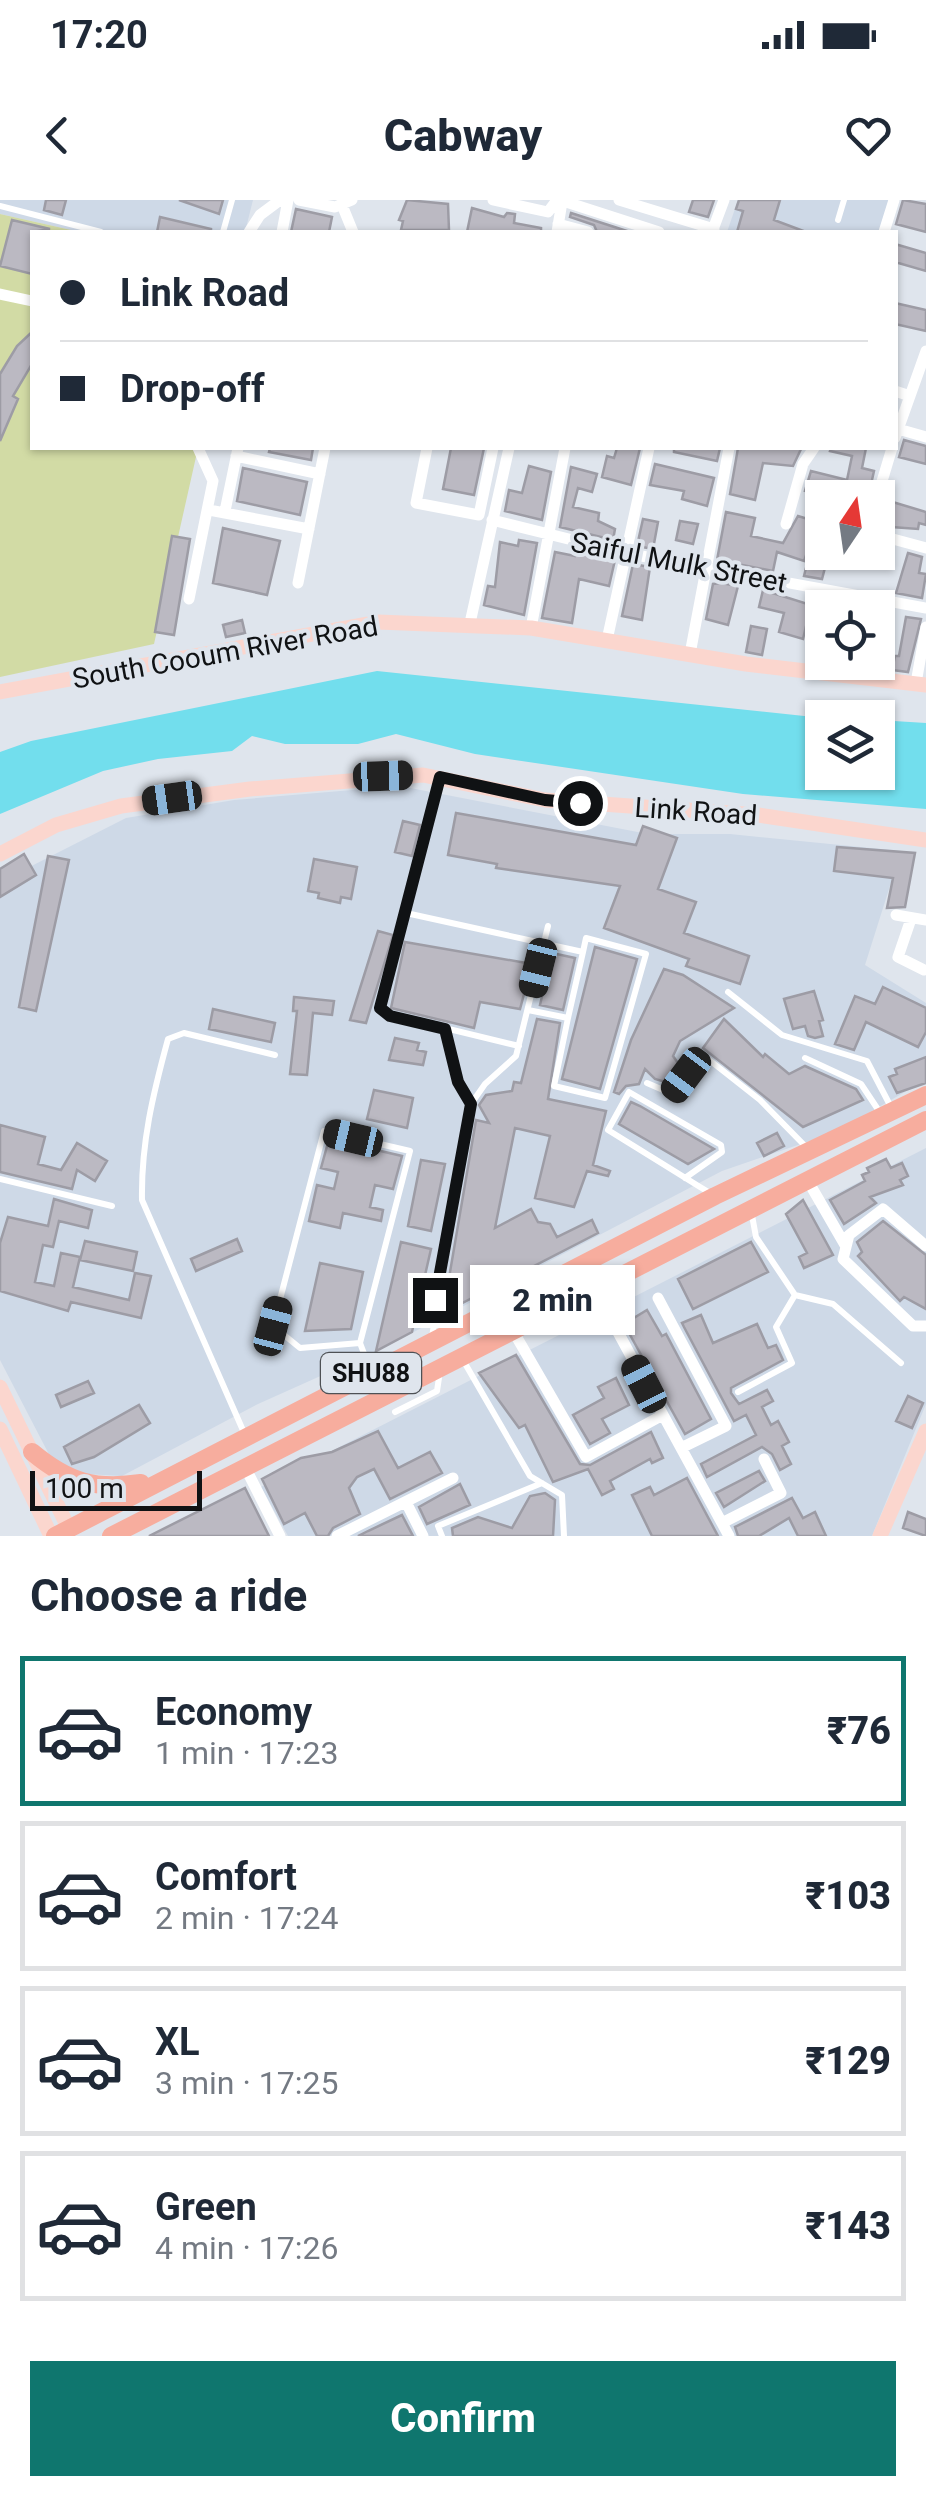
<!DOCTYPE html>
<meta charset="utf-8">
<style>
body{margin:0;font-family:Roboto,sans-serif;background:#f2f2f3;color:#1f2937;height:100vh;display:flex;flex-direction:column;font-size:38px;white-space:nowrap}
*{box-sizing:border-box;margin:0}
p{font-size:32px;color:#747a83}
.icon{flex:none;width:55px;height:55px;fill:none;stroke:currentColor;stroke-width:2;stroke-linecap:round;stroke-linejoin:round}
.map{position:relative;height:1336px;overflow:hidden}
.drawer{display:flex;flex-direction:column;background:#fff;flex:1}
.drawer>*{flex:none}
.banner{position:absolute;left:30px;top:30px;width:868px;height:220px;border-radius:0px;box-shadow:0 2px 8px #0004;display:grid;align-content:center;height:220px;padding:0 30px;background:#fff}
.needle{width:65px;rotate:13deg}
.buttons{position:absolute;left:805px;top:280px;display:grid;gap:20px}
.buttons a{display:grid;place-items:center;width:90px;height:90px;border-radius:0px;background:#fff;box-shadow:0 2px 8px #0004;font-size:50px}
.scale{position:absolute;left:30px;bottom:25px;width:172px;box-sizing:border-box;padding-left:10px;border:5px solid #101214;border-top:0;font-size:28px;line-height:35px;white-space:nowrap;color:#101214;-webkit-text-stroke:8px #dfe5ed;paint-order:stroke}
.end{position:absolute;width:45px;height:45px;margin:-22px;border:12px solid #101214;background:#fff;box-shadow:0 0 0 5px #fff}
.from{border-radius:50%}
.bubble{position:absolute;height:70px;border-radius:0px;background:#fff;box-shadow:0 2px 8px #0004;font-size:32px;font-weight:800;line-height:70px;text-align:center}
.car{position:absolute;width:30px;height:60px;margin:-30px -15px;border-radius:12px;box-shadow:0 0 8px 2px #0007;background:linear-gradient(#222 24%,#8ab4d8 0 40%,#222 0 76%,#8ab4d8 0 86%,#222 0)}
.banner b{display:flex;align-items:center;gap:35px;height:95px;font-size:38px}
.banner b+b{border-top:2px solid #e0e1e3}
.banner i{width:25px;height:25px;background:#1f2937}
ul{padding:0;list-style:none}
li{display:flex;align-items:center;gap:30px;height:150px;margin:0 20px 15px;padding:0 10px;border:5px solid #e0e1e3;border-radius:0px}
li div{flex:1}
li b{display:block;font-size:38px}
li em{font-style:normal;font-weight:800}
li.current{border-color:#0f766e}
li>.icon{width:90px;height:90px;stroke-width:1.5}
h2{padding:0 30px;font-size:45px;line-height:120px}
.action{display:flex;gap:20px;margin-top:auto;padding:20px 30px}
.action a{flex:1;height:115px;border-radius:0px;background:#0f766e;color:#fff;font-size:40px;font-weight:800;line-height:115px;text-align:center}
.status{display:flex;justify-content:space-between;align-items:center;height:70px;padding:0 50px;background:#fff;direction:ltr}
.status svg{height:28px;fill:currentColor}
header{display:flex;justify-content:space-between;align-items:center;height:130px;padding:0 30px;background:#fff;font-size:45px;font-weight:800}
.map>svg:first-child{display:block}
</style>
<div class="status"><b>17:20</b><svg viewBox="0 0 49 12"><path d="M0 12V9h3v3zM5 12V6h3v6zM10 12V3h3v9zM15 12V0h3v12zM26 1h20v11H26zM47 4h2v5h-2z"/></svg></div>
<header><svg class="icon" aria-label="back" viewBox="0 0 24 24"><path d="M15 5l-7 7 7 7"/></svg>Cabway<svg class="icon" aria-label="heart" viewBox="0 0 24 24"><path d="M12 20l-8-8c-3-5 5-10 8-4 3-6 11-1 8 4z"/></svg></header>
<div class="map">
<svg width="926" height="1336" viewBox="0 0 926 1336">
<rect width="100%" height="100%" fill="#dfe5ed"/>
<path fill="#ced9e7" d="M0,0H253L245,32H80L0,14Z
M738,0H892L881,32H727Z
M400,586L648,634H730L901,651L865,765L926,803V880L833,933L722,971L383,1148L258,1204L122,1276L85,1274L54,1264L0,1160V682L126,618L234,600Z
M926,948V1204L872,1336H288L261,1287Z"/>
<path fill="#d2dba5" d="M0,14L80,32H32V248H198L154,444L0,477Z"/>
<path fill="#72deed" d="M377,471L823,518L822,572H878V520L926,523V609L743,594L475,554L396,534L358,544H285L252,536L232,551L158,559L103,571L0,614V552L31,541Z"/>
<path fill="#bbb9c2" stroke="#9d9ca5" stroke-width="2.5" d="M46,0H66L62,15L44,10Z
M179,0H223L219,14Z
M407,0L448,4L449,30H401L403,21L399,20Z
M693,0H714L708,17L689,12Z
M739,0H780L774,20L806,32H737L743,11L736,9Z
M903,0L926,4V32L896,24Z
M472,8L504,17L507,13L515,14L514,23L541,28V32H467Z
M296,9L332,17L329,32H291Z
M571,13L630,32H597L594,25L570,17Z
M160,17L211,29V32H157Z
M12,20L50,29L32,32V74L0,66Z
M895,44L926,53V71L895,62Z
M895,103L926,110V131L895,124Z
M32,132V164L13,196L18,199L0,241V174L17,146Z
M904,240L926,246V264L899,257Z
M270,248H313L311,260L269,252Z
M451,248H484L474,295L443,289Z
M617,248H640L631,285L602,277L607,256L614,258Z
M674,248H720L717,261L674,252Z
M738,248H793L801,249L793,266L763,263L755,300L730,294Z
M831,248H866L862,268L874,271L868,298H830L805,291L811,271L847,280L852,256L830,251Z
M655,264L714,278L707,306L682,299L684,291L650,285Z
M529,266L551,272L542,320L505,311L509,290L522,293Z
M571,267L597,274L592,292L578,288L573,307L599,313L598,321L615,329L613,340L560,327Z
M243,268L307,282L300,315L237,301Z
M886,300L926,312V325L919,323L918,329L878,326V307Z
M726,312L755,318L751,336L783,343L798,316L818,322L804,361L777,352L773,371L717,360Z
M643,319L658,322L653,349L637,346Z
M680,321L698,324L693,344L676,340Z
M223,328L280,341L267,395L213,383Z
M172,336L190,339L174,435L155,432Z
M519,340L537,343L524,415L484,405L488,386L495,387L500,342L518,346Z
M576,351L615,360L609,386L579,379L572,423L542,418L555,352L575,356Z
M908,353L922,357L919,373L926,374L922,398L896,393Z
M809,356L827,360L822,379L804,376Z
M633,364L650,367L642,420L622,416Z
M721,383L738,386L728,425L706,419L713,384Z
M763,390L811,405L803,439L779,432L784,413L759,407Z
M906,417L921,419L908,472L892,470L895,456H899Z
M242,420L245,433L226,437L223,425Z
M751,426L767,429L762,455L746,452Z
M456,613L636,645L643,626L677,638L658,689L696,702L684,733L749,756L740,784L686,766L689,759L604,728L620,686L496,668L497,664L448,655Z
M403,621L420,625L412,656L395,652Z
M837,647L915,653L905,707L887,708L893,678L834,671Z
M24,654L36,675L0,697V669Z
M48,656L69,660L36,811L19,807Z
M314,659L357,667L351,699L341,697L340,703L318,698L319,693L308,691Z
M378,731L393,735L366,823L350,820Z
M405,742L532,764L520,809L480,802L474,828L391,808Z
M595,747L637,759L600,889L562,879Z
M552,753L575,758L563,810L540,805Z
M664,769L683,775L734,808L680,841L673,856L678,863L676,875L669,883L655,879L645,869L639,884L626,886L619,894L614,892L631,840Z
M883,787L926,808V832L918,847L866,822L854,850L835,844L855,796L875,804Z
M814,791L823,820L819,821L823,836L815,838L808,836L805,826L793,829L784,799Z
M294,797L334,801L332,815L313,813L307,875L290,874L297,811H293Z
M213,809L275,823L271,842L209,829Z
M537,819L560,823L548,899L606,911L593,965L610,971L608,976L587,971L574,1007L535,998L550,936L515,928L495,1028L531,1009L538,1022L550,1024L557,1037L592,1020L598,1033L443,1113L476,920L489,923L479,905L486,895L512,891L514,882L521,883Z
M724,819L763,857L765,854L789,874L805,866L856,889L863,900L803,927L703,848Z
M395,838L419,843L417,850L426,852L423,865L389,860Z
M926,857V883L897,893L889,877L897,874L895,869Z
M374,890L413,898L407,928L367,919Z
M631,902L640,906L714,949L688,964L619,924Z
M0,925L45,937L38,964L61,970L77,943L107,961L95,981L77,970L72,989L0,972Z
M777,933L784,946L764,956L757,943Z
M329,939L402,956L393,989L375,985L370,1007L383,1010L381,1021L343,1013L340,1028L309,1021L317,985L334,989L338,972L321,968Z
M886,959L891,968L902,963L908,976L900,980L903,985L870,997L876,1003L844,1024L830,1000L865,981L862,975L869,972L867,968Z
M421,960L445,964L431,1031L408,1026Z
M54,999L92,1010L88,1028L59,1021L53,1047L43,1045L35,1082L54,1086L61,1053L80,1057L73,1087L129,1100L135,1073L151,1076L141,1118L71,1102L68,1111L0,1091V1043L8,1017L48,1026Z
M803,1000L833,1055L804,1068L799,1057L807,1053L786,1014Z
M883,1021L926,1055V1109L904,1097L900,1101L858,1056L862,1052L857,1042Z
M237,1039L242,1051L196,1071L191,1059Z
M85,1041L137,1052L133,1071L80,1060Z
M401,1042L431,1049L412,1132L376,1151Z
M751,1042L768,1072L693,1109L678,1079Z
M320,1063L363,1072L351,1129L305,1131Z
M647,1110L662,1136L666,1134L711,1219L685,1234L624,1124Z
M701,1115L713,1143L757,1124L768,1148L776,1145L783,1160L731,1188V1193L739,1204L767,1190L773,1201L762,1207L771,1225L778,1221L789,1242L782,1246L791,1264L780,1270L772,1254L762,1247L707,1277L701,1264L756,1235L746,1215L734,1221L684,1127L682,1123Z
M516,1155L580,1264L590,1265L651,1232L663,1258L652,1263L650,1259L610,1281L614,1289L602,1295L588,1269L553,1282L525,1225L519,1228L479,1173Z
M616,1178L629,1205L602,1219L610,1233L590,1244L573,1215L604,1198L598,1187Z
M88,1181L94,1193L61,1207L56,1195Z
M908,1196L923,1203L912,1228L896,1221Z
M139,1205L150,1223L94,1257L72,1264L64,1247Z
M378,1231L398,1268L430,1252L442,1273L390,1299L374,1269L357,1277L349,1288L360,1314L333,1328L328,1336H317L305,1313L284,1324L262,1279L301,1258L332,1252Z
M759,1271L765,1281L724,1307L716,1293Z
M687,1278L718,1336H652L632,1295L650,1287L654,1295Z
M460,1284L470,1305L427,1324L419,1307Z
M245,1288L269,1336H149Z
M545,1293L555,1300L553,1336H453L452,1328L478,1317L512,1328L530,1296Z
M792,1298L803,1318L815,1312L826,1336H798L789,1318L759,1336H738L735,1327Z
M908,1312L926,1319V1336L903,1328Z
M402,1315L413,1336H358L368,1331Z"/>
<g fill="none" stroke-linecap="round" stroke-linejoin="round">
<path stroke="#fff" stroke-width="6" d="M0,6L101,32
M838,20L844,0
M223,32L232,0
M439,578L406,713L583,752L568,818
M406,714L380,808L383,813L519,846
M728,792L782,835L867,861L892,909
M528,810L568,818L554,886L605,898L646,754L586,738L583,752
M445,829L458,882L471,904
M805,858L861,884L881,914
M647,883L670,893L699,859H708L760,900L809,950
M685,978L722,952L721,945L629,892L608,930L700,987L710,993
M0,979L112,1006
M795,1095L833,1104L901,1163
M432,1137L471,904L485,884L516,856L548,726
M360,1143L410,951L324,931L273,1126L300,1148L360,1143L371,1172
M463,1160L530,1276L562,1295L564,1336
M738,1192L792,1163L776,1127L795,1095L756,1037L751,1010
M395,1212L437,1191L440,1171
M245,1235L142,1000C141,943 153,894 168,839L184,833L275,855
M442,1336L438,1326L542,1283"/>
<path stroke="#fff" stroke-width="11" d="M299,0L335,7L352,0
M493,0L548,12L557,0
M619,0L714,29
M563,1L659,32
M342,5L353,32
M558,24L588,32
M249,32L260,15L280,0
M282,32L288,0
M557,32L562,2
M712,32L724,0
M884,32L894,0
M0,94L32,101
M895,191L910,196
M898,229L926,237
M895,238L926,151
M427,248L416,303L479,315L493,248
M236,256L320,274
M877,298L892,248
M209,310L309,329
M225,311L238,248
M492,320L625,353L926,408
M786,324L803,264L814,248
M878,335L926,348
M298,383L325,248
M189,399L213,281L198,248
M470,423L509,248
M531,428L565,248
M607,440L649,248
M690,454L729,248
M916,483L926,427
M896,715L926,720
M911,719L898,757L924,770
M808,981L845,1045
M926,1046L883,1009L849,1035L843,1059L913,1126H926
M595,1090L729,1336
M658,1098L726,1226L683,1247
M512,1129L586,1257L661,1216
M245,1267L280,1336
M406,1302L423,1336
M722,1323L781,1293L764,1259
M337,1336L453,1278"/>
<path stroke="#fbd6ce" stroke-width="15" d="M0,492L378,422L531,428L746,464L926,485
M0,654L56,625L121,606L250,589L423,575L545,600L758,615L926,640
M0,1187L69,1329L67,1336
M0,1229L51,1336
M880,1336L926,1231"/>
<path stroke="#f7ad9e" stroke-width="18" d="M32,1252C68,1282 95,1290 141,1283
M55,1336L715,996L926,895
M111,1336L926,920"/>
</g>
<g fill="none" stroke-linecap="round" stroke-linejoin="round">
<path stroke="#101214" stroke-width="12" d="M435,1100L471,904L458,882L445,829L390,816L380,808L440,577L545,600L580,603"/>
</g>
<g text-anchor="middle" stroke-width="8" stroke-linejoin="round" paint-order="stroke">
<rect fill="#dfe5ed" stroke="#4e5155" stroke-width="2.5" x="321" y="1153" width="100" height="40" rx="8"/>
<g font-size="25" font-weight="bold" fill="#101214">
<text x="371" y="1182">SHU88</text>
</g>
<g font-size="28" fill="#101214" stroke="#dfe5ed">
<text transform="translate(679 362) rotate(11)" y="10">Saiful Mulk Street</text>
<text transform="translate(225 452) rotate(-10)" y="10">South Cooum River Road</text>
<text transform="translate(696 611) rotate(4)" y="10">Link Road</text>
</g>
</g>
</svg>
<div class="buttons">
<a><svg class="needle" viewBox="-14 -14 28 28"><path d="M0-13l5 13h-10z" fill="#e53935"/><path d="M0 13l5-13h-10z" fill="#747a83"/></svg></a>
<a><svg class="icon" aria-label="locate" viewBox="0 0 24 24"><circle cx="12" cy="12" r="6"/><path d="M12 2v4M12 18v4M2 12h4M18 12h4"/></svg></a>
<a><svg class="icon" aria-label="layers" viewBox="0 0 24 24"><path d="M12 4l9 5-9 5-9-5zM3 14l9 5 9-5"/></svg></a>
</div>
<div class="scale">100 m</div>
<i class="end from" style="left:580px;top:603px"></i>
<i class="end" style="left:435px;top:1100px"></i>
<div class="bubble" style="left:470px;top:1065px;width:165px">2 min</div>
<i class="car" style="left:383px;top:576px;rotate:88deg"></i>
<i class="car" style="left:172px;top:598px;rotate:262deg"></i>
<i class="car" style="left:538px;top:768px;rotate:194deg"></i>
<i class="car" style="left:686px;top:875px;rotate:217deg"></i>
<i class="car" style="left:353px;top:938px;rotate:283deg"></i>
<i class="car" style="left:273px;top:1126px;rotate:15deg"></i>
<i class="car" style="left:644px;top:1184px;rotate:333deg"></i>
<div class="banner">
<b><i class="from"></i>Link Road</b>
<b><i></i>Drop-off</b>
</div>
</div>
<section class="drawer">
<h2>Choose a ride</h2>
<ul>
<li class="current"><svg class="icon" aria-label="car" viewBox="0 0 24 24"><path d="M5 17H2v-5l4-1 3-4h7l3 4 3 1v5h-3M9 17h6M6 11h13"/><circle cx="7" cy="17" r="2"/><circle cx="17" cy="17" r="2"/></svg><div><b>Economy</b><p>1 min · 17:23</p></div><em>₹76</em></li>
<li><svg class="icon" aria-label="car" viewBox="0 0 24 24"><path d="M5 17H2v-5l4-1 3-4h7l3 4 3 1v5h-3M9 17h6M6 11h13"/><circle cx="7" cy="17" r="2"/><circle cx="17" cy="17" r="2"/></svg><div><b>Comfort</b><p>2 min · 17:24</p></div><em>₹103</em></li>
<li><svg class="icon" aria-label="car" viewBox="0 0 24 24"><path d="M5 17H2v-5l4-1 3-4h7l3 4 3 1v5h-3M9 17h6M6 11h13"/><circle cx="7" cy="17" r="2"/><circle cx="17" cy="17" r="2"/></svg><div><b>XL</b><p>3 min · 17:25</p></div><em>₹129</em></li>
<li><svg class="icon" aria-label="car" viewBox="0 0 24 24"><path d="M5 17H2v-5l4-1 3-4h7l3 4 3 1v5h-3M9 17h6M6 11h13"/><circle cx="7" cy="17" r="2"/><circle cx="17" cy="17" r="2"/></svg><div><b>Green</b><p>4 min · 17:26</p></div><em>₹143</em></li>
</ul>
<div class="action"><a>Confirm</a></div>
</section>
